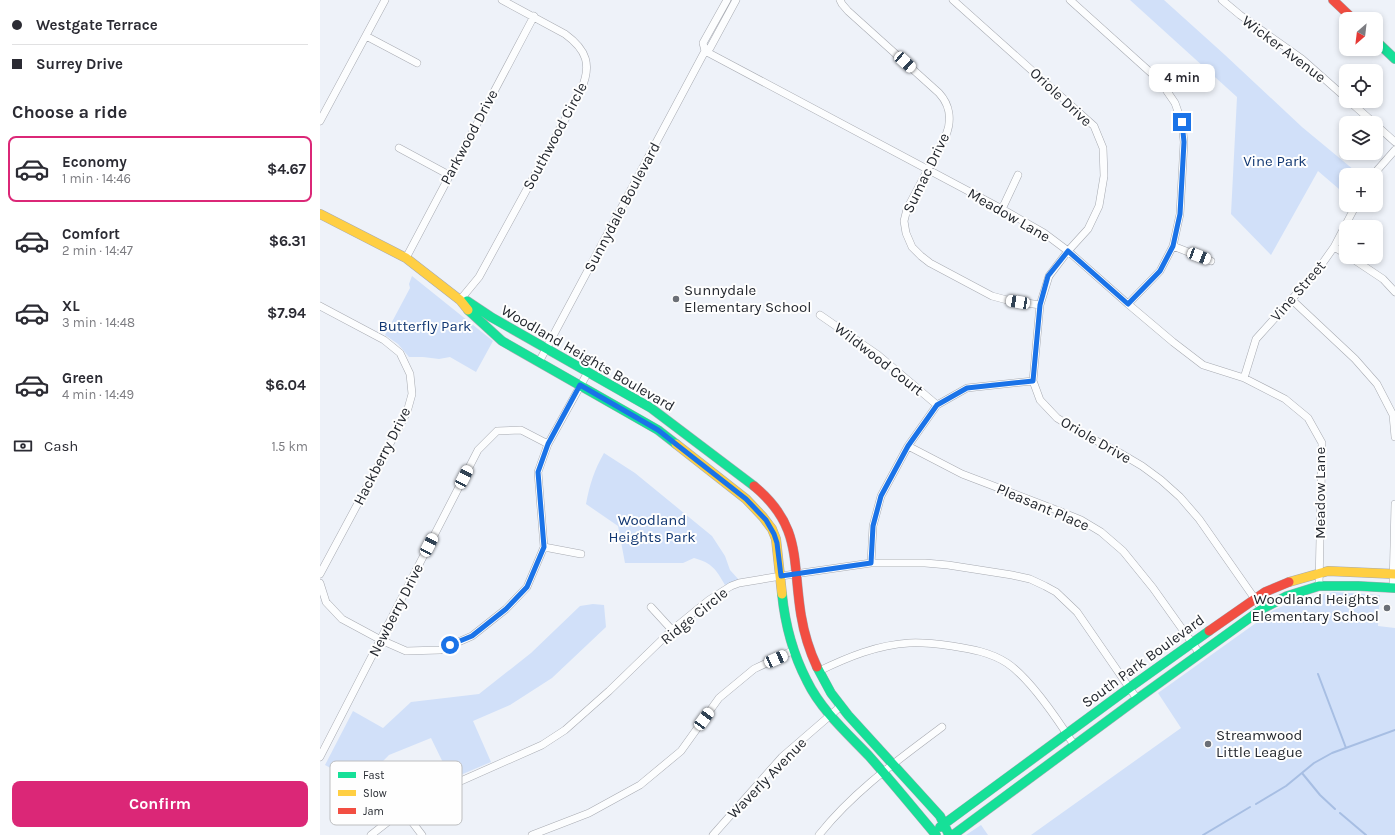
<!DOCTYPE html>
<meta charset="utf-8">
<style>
body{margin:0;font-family:Karla,sans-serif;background:#f2f2f3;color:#2b2b33;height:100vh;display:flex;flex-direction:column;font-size:15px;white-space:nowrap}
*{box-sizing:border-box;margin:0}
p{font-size:13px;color:#7c7c81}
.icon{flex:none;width:22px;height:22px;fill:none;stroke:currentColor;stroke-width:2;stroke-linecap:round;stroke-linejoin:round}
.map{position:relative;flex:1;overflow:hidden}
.drawer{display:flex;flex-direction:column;background:#fff;width:320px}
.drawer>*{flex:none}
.top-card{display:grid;align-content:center;height:88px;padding:0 12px;background:#fff}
.needle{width:26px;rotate:208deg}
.buttons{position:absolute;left:1019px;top:12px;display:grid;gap:8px}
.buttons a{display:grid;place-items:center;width:44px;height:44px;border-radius:8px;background:#fff;box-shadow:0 2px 6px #0003;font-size:20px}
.end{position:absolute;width:18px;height:18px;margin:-9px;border:5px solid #1a73e8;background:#fff;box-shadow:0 0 0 2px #fff}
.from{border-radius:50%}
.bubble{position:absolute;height:28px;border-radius:8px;background:#fff;box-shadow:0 2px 6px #0003;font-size:13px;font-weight:700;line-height:28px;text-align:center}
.car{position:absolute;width:12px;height:24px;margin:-12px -6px;border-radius:5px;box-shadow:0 0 3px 1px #0007;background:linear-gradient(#fff 24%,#345 0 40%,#fff 0 76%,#345 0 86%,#fff 0)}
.top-card b{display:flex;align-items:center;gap:14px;height:38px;font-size:15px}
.top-card b+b{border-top:1px solid #e1e1e2}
.top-card i{width:10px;height:10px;background:#2b2b33}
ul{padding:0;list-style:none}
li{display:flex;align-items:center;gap:12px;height:66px;margin:0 8px 6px;padding:0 4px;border:2px solid transparent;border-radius:8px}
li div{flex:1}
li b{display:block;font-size:15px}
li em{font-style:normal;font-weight:700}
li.on{border-color:#db2777}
li>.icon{width:36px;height:36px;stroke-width:1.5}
h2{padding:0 12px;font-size:18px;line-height:48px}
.pay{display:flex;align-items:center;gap:10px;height:44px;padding:0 12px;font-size:15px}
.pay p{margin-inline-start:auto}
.button{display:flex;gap:8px;margin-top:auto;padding:8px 12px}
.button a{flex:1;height:46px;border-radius:8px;background:#db2777;color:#fff;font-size:16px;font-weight:700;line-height:46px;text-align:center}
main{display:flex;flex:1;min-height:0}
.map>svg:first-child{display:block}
</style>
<main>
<section class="drawer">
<div class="top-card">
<b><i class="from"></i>Westgate Terrace</b>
<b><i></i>Surrey Drive</b>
</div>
<h2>Choose a ride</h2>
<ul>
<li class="on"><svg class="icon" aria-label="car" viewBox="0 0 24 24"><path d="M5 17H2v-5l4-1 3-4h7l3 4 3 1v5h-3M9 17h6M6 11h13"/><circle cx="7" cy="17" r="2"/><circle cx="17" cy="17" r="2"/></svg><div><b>Economy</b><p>1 min · 14:46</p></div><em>$4.67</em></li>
<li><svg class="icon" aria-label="car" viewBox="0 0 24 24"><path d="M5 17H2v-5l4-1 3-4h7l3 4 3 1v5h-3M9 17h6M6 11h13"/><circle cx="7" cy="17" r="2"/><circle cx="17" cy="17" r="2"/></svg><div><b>Comfort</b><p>2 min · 14:47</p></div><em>$6.31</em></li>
<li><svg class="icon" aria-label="car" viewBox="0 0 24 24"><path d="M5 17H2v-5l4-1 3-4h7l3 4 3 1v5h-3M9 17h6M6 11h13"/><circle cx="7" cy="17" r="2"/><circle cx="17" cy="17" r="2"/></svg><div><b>XL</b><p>3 min · 14:48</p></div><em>$7.94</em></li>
<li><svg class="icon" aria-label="car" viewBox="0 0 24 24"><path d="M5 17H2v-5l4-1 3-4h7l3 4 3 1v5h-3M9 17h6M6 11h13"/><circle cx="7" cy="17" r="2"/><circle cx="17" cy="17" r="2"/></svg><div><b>Green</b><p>4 min · 14:49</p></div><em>$6.04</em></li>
</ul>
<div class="pay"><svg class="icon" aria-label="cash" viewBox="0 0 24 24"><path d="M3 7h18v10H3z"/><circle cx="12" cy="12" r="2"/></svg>Cash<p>1.5 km</p></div>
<div class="button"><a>Confirm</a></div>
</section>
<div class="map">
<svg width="1075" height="835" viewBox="0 0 1075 835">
<rect width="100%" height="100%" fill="#eef2f9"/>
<path fill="#d1e0f9" d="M810,0H844L905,55L982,127L1040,175H1026V195L998,171L951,255L911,214L917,97Z
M92,276L173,341L156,372L130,357L119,359L103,357H89L78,344L65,335L90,288L89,284Z
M284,453L315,473L392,536L405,556L410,570L419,580L405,585C396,569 392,563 374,558L363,563H305L298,526L266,504C270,483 274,471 284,453Z
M1014,592L1060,595L1058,626L1075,628V835H711L861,728L838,693L954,610L976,600Z
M273,604L284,605L286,627L232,678L190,705L153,721L171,762L131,779L111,738L69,755L40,784L5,765L33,711L63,728L91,702L159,694L211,653L260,606Z
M661,825L668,835H646Z"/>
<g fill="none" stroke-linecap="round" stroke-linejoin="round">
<path stroke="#a7bee3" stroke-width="2" d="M998,674L1026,748
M982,773L1000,795L1015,809
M936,804L966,786L994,763L1012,753L1075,730
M1020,813L1046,835
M883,835L930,807"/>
<g stroke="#a7aab1" stroke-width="8">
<path id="street" d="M520,0L522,4L528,11L619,93C630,105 632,120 626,135L587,209L584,221L586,233L592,247L601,256L610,263L672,296L687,300L720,305
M633,0L774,126L783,148L784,176L779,206L768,229L748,251L729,276L720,305L713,381L720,400L737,418L765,435L800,453L822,466L841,480L860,497L879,519L942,609
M750,0L840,81L855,103L862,123L864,142L860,214L853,246L840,271L808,304
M902,0L920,15L982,59L1026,98
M46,36L97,63
M385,51L682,209L724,233L748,251L808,304L853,342L883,365L924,378L965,399L988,418L1002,443L999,586
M385,51L383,43L407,0
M1029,101L1054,123
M0,121L65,0
M1056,125L1075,142
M79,148L129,175
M1053,175L1075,150
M682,209L698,175
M853,246L891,261
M1014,247L1026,254
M1030,257L1063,279L1075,292
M86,258L214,16
M971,299L1035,359L1057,384L1073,415L1075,437
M140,300L159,277L261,90C272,65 267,50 245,34L182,0
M0,306L64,340L80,353L90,374L92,394L87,412L0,574
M500,315L558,355L617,405
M219,362L385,51L390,48L416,0
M924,378L936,339L997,271L1014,247L1036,205
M588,446L642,474L739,511L761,520L781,532L803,551L833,588L880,654
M224,547L261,554
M551,563L553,526L561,496L588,446L617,405L647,388L713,381
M0,583L6,602L22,619L61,640L86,651L120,650L152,636L186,609L207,587L224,547L218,472L228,444L268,372
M1073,588L1075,504
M331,607L352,630
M499,671C528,657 557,645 589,643C603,642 618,644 632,646C651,649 670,652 687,663C711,679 738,720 754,745
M0,757L158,450L177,431L201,430L228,444
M83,810L102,835
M51,835L83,810L98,800L222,745L245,730L289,691L352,630L389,600L411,586L419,583L461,576L551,563H605L628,565L692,575L710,579L725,586L736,592L757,612L817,699
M212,835L269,813L320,785L361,751L399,698L434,669L474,650
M393,835L462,757L521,706
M499,835C533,792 578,760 622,727"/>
</g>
<g stroke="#a7aab1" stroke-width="10">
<path id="fast" d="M1056,41L1075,59
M147,301L171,317L331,408L434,486
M148,310L182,341L338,430L356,444
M462,594C465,624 473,654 487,681C501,710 527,733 549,756C572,782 594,809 616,835
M497,667L511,693L528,715L620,816L629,835
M620,827L809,688L889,631
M633,835L817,699L942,609L967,596L999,586H1038L1075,588"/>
</g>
<g stroke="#a7aab1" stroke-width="10">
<path id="slow" d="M0,214L86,258L140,300L148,310
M356,444L426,499L443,517L452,529L456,539L462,594
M969,582L1008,571L1075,574"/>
</g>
<g stroke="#a7aab1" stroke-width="10">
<path id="jam" d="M1013,0L1033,19
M434,486C482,526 472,559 481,615C484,633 489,650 497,667
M889,631L945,592L969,582"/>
</g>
<use href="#street" stroke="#fcfdfe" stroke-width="7"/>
<use href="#fast" stroke="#16e098" stroke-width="9"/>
<use href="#slow" stroke="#ffcf43" stroke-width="9"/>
<use href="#jam" stroke="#f24e42" stroke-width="9"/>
</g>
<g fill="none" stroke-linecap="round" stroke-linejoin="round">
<path stroke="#1a73e8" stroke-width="5" d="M130,645L152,636L186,609L207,587L224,547L218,472L228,444L260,385L338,430L426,499L446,520L454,534L457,543L461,576L551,563L553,526L561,496L588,446L617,405L647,388L713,381L720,305L728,276L748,251L808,304L840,271L853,246L860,214L864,142L862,122"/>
</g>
<g fill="#6b6f76" stroke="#fefefe" stroke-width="1.5">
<circle cx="356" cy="299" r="4"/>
<circle cx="1067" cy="608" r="4"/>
<circle cx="888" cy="744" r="4"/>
</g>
<g text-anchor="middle" stroke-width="4" stroke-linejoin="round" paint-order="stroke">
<g font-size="15" fill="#24282f" stroke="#fefefe">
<text transform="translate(964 49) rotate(37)" y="5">Wicker Avenue</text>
<text transform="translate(741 97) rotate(43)" y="5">Oriole Drive</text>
<text transform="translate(235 136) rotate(-62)" y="5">Southwood Circle</text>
<text transform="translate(149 137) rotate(-62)" y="5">Parkwood Drive</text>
<text transform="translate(606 173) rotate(-64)" y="5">Sumac Drive</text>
<text transform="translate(302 207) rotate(-62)" y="5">Sunnydale Boulevard</text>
<text transform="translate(689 215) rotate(30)" y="5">Meadow Lane</text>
<text transform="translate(978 291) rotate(-49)" y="5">Vine Street</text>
<text transform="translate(268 358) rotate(30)" y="5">Woodland Heights Boulevard</text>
<text transform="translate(559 359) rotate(38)" y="5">Wildwood Court</text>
<text transform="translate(776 440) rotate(30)" y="5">Oriole Drive</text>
<text transform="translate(62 456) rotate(-63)" y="5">Hackberry Drive</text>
<text transform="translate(1000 493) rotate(-90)" y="5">Meadow Lane</text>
<text transform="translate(723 507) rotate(23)" y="5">Pleasant Place</text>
<text transform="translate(76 610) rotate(-63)" y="5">Newberry Drive</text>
<text transform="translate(374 616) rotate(-39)" y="5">Ridge Circle</text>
<text transform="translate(823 661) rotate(-36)" y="5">South Park Boulevard</text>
<text transform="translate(447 778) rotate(-46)" y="5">Waverly Avenue</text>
</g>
<g font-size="15" fill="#113772" stroke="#fefefe">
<text x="955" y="166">Vine Park</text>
<text x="105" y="331">Butterfly Park</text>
<text x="332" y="525">Woodland<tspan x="332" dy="17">Heights Park</tspan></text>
</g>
<g font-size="15" fill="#24282f" stroke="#fefefe" text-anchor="start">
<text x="364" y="295">Sunnydale<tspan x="364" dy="17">Elementary School</tspan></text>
<text x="1059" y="604" text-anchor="end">Woodland Heights<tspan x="1059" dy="17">Elementary School</tspan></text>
<text x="896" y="740">Streamwood<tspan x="896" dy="17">Little League</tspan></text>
</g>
</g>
<rect x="10" y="761" width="132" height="64" rx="6" fill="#fefefe" stroke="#bdbec0" stroke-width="1"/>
<rect x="18" y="772" width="18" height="6" fill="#16e098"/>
<rect x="18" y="790" width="18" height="6" fill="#ffcf43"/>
<rect x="18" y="808" width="18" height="6" fill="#f24e42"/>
<g font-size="11" fill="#24282f">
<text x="43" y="779">Fast</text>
<text x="43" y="797">Slow</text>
<text x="43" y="815">Jam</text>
</g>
</svg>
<div class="buttons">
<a><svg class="needle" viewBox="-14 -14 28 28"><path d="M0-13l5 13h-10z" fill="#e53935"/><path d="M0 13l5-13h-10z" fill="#7c7c81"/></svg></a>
<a><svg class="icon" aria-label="locate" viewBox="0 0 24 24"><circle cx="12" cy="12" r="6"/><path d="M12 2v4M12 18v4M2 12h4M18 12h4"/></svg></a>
<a><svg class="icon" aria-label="layers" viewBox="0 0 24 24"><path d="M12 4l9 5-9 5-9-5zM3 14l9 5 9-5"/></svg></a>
<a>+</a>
<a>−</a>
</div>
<i class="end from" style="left:130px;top:645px"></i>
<i class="end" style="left:862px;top:122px"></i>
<div class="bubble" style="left:829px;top:64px;width:66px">4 min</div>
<i class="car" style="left:585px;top:62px;rotate:132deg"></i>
<i class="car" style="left:879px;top:256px;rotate:111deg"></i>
<i class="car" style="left:698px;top:302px;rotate:279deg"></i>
<i class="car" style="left:144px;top:477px;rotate:27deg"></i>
<i class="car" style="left:109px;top:545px;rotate:27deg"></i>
<i class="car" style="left:456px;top:659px;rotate:66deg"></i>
<i class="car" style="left:384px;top:719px;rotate:36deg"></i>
</div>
</main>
